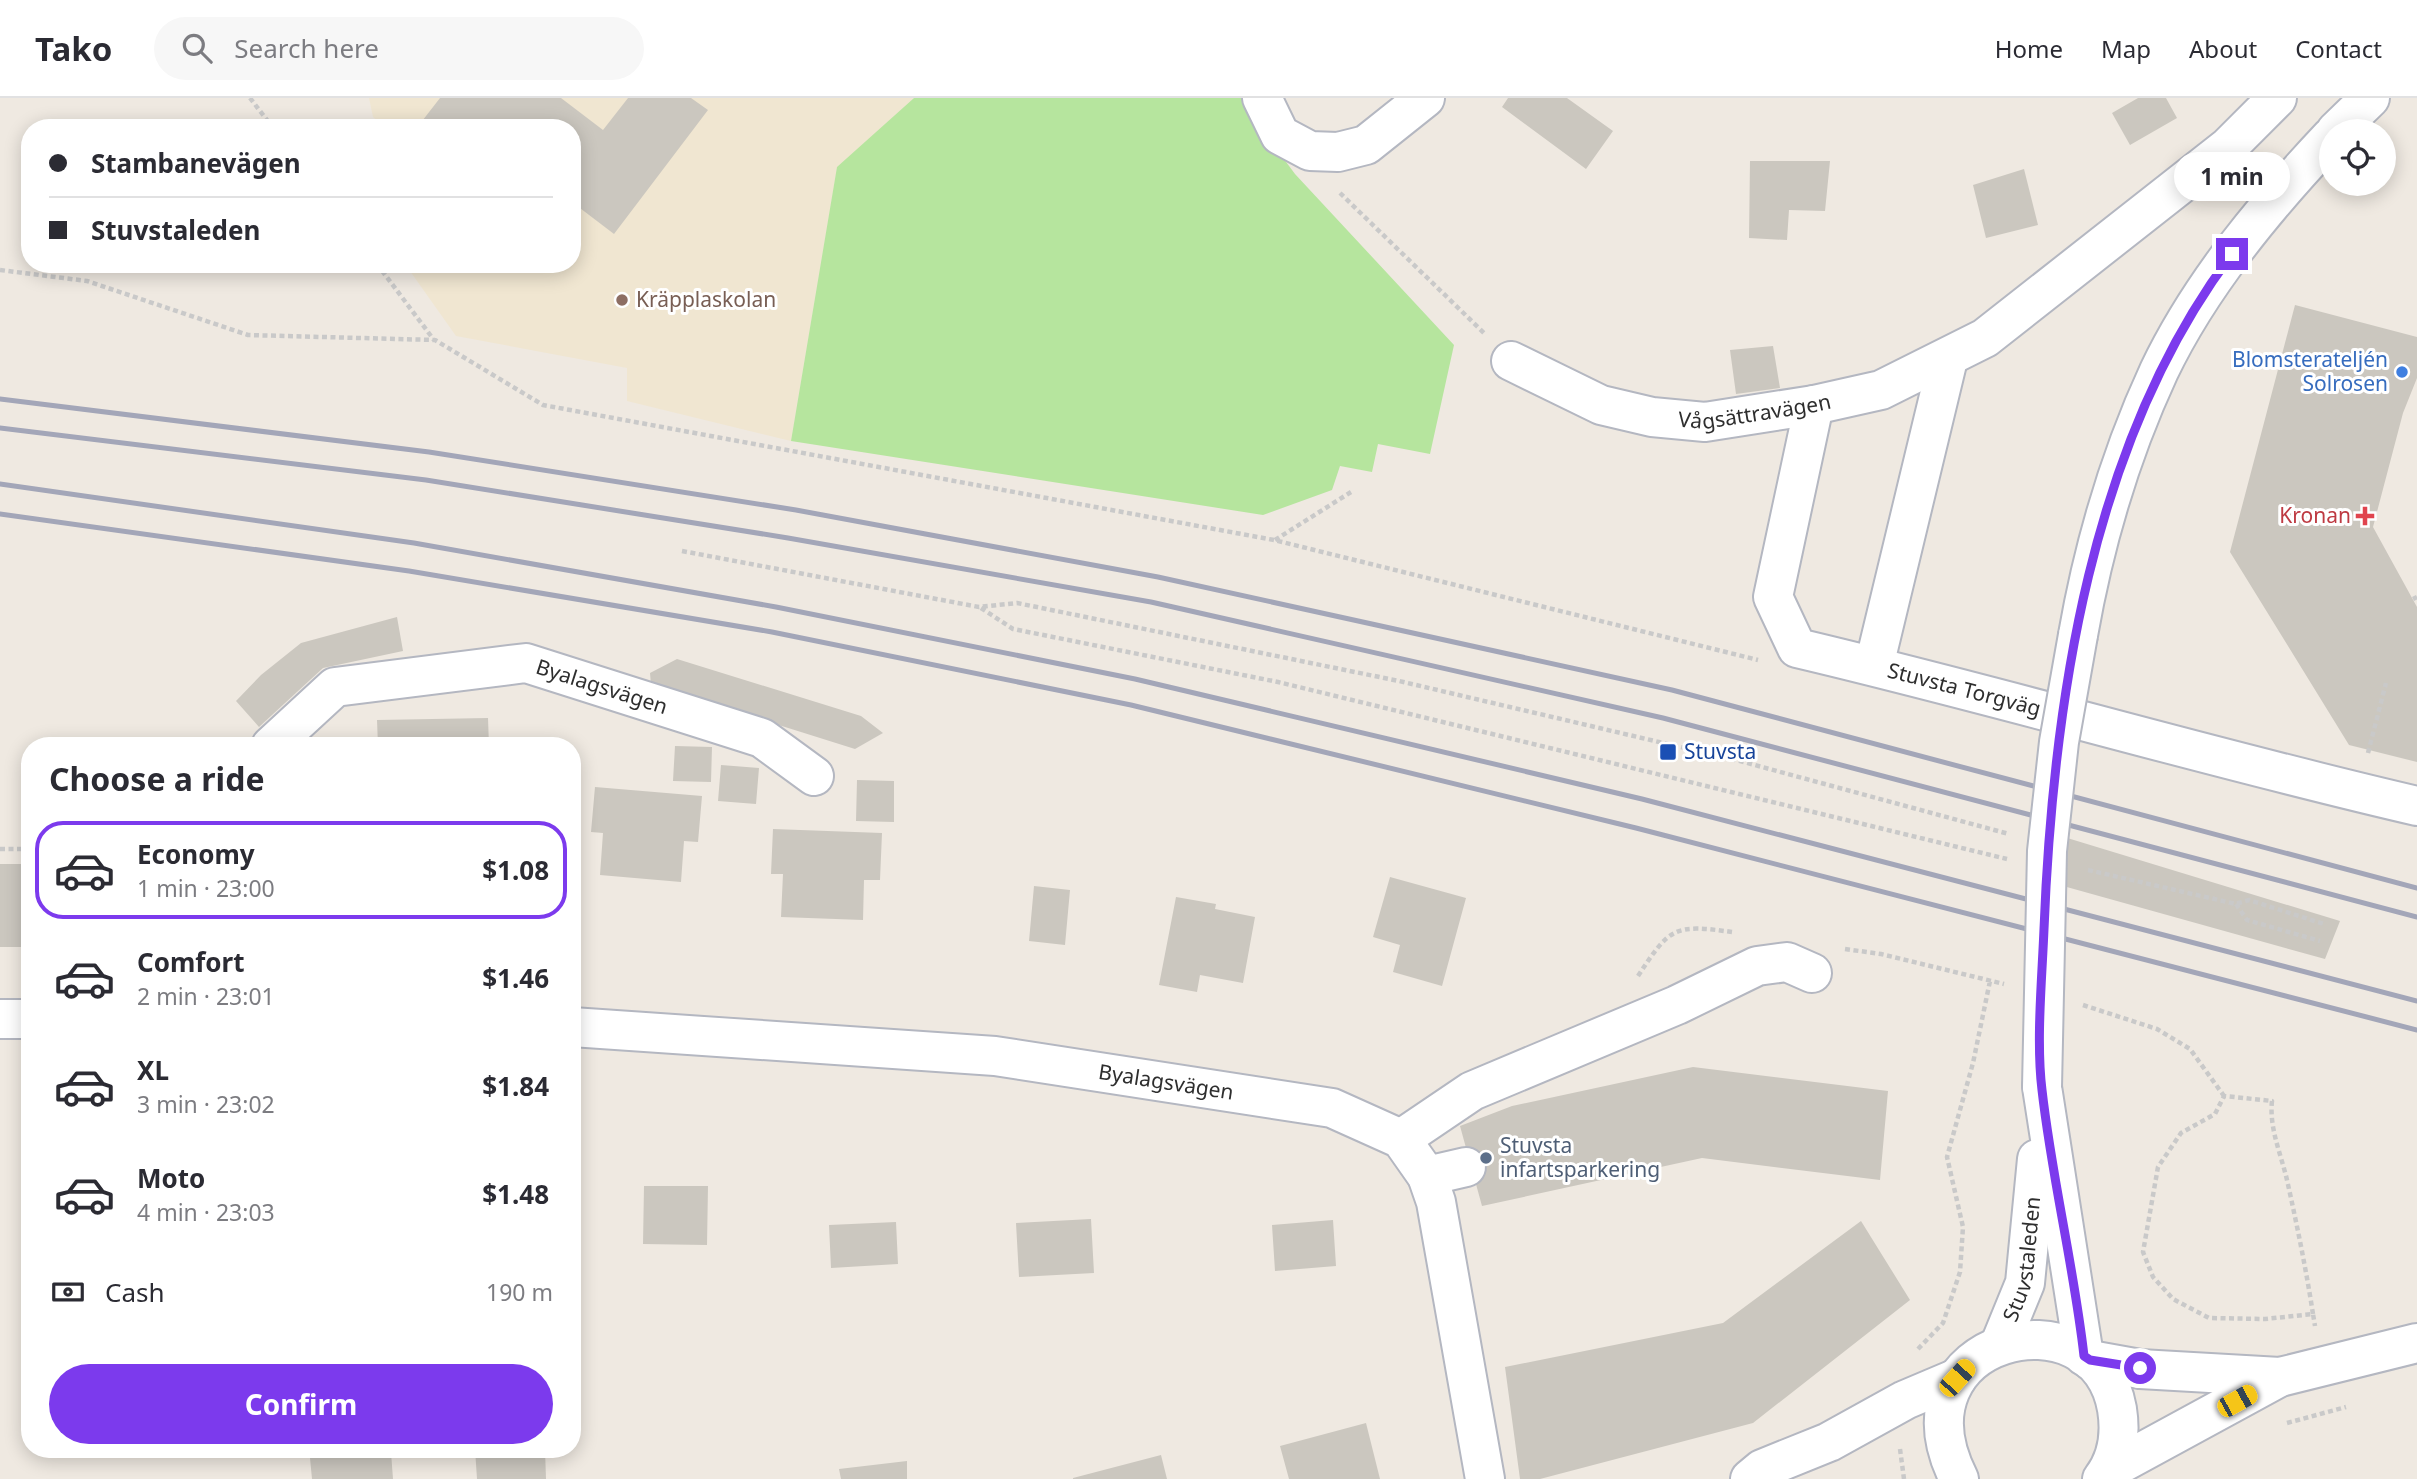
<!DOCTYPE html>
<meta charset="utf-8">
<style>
body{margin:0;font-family:"Noto Sans",sans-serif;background:#f7f7f7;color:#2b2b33;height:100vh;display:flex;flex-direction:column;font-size:26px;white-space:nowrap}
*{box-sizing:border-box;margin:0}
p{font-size:23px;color:#7c7c81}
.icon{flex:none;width:38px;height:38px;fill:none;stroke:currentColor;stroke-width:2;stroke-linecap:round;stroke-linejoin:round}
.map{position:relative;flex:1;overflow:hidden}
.sheet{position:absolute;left:21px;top:639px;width:560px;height:721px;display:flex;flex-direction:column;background:#fff;border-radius:28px;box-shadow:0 4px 18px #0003}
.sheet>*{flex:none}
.hud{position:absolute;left:21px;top:21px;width:560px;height:154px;border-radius:28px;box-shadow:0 4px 18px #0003;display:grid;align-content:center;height:154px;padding:0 28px;background:#fff}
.buttons{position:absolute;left:2319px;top:21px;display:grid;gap:14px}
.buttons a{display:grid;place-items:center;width:77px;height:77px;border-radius:50%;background:#fff;box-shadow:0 4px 18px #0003;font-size:35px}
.end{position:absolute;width:32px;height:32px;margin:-16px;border:9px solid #7c3aed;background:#fff;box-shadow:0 0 0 4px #fff}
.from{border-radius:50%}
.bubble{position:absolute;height:49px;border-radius:24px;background:#fff;box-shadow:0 4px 18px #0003;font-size:23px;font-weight:700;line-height:49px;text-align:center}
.car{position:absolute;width:21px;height:42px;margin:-21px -10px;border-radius:9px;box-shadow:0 0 5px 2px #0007;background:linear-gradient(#f5c518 24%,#345 0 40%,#f5c518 0 76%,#345 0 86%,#f5c518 0)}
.hud b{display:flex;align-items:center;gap:24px;height:66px;font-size:26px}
.hud b+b{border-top:2px solid #e1e1e2}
.hud i{width:18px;height:18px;background:#2b2b33}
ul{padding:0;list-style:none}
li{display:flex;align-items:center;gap:21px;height:98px;margin:0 14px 10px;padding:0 14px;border:4px solid transparent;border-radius:28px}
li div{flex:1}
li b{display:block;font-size:26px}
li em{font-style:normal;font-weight:700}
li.current{border-color:#7c3aed}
li>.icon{width:63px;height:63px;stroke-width:1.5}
h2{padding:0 28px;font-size:32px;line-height:84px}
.pay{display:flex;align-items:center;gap:18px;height:77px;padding:0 28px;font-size:26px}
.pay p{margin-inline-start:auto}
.action{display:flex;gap:14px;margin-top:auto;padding:14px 28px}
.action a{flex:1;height:80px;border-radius:42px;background:#7c3aed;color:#fff;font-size:28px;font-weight:700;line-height:80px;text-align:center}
header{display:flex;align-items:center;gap:42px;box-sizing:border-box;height:98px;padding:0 35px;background:#fff;border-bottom:2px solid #e1e1e2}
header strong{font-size:33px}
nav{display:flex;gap:38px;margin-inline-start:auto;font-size:24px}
.search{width:490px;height:63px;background:#f7f7f7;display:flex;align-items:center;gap:18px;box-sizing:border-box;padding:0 24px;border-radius:38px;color:#7c7c81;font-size:26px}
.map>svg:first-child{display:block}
</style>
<header>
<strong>Tako</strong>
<div class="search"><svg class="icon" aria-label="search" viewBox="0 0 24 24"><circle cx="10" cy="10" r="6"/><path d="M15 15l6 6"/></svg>Search here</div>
<nav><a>Home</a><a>Map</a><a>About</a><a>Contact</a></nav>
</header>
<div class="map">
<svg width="2417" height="1381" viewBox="0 0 2417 1381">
<rect width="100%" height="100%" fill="#efe9e1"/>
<path fill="#f0e6d1" d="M369,0H914L837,70L791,343L627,303V270L456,238L405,166H572V30H386L373,19Z"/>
<path fill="#b6e59e" d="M914,0H1248L1258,26L1295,76L1454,247L1430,356L1378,346L1372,374L1340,368L1332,392L1263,417L791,343L837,69Z"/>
<path fill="#cbc7bf" d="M440,0H561L603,32L628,0H691L708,12L614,136L572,104V30H475L463,21L457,30H423L419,27Z
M1508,0H1567L1613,33L1586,71L1502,9Z
M2138,0H2166L2177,20L2130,47L2112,15Z
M1750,63H1830L1825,113L1789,112L1787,142L1749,140Z
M2024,71L2038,127L1986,140L1973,87Z
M2295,207L2417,239V280L2403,315L2373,429L2417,509V664L2349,647L2230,454Z
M1773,248L1780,290L1736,296L1730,252Z
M397,519L403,553L323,570L259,629L236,603L261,577L301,545Z
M677,561L861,618L883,635L855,651L651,587L650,575Z
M488,620L489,648H378L377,622Z
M675,648L712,649L711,684L673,683Z
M721,667L759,670L756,706L718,703Z
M857,682L894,683V724L856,723Z
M595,689L702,698L698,744L684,743L681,784L600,777L603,735L591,734Z
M773,731L882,735L880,782H864L863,822L781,819L783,776H771Z
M2064,739L2340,823L2325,861L2056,786Z
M0,766H30V849H0Z
M1390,779L1466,800L1442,888L1393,874L1400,847L1373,839Z
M1034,788L1070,792L1065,847L1029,843Z
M1176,799L1216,806L1215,811L1255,819L1243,885L1200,877L1197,894L1159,887Z
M1693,969L1888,993L1880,1082L1702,1060L1482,1108L1460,1028L1512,1008Z
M644,1088H708L707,1147L643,1146Z
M1091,1121L1094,1175L1019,1179L1016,1125Z
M1333,1122L1336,1168L1275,1173L1272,1127Z
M1861,1123L1910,1202L1753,1325L1540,1381H1520L1505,1269L1723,1225Z
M896,1124L898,1166L831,1170L829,1127Z
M1366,1325L1380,1381H1289L1280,1348Z
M96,1351H199V1355L96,1357Z
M475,1351H545L546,1381H477Z
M391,1354L393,1381H312L310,1360Z
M1161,1357L1167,1381H1073V1380Z
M907,1363V1381H841L839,1371Z"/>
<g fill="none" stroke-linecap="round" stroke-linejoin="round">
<g stroke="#b4b7c1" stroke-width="42">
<g id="minor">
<path d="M1262,0L1280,37L1310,53L1338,54L1366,47L1425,0"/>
<path d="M2336,33L2370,0"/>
<path id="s1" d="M1511,263L1601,307L1652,319L1705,324L1814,307L1881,292L1985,240L2228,49L2277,0"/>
<path id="s2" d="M1814,307L1773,499L1797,550C2005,599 2209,660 2417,708"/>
<path d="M2078,537C2094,446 2120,357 2159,273C2200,187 2266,108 2331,39"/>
<path d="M1874,568L1948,261"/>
<path id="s3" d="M271,648L335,589L526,565L762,640L814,678"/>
<path d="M0,921H30"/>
<path id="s4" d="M572,929L995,958L1332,1010L1401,1041L1427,1078L1436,1104L1485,1381"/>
<path d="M2042,989L2084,1258"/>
<path d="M1401,1041L1472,993L1677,907L1757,868L1787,864L1812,875"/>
<path d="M1427,1078L1466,1069"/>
<path id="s5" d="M2000,1246L2025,1185L2037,1061"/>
<path d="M2090,1262L2140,1271L2280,1279"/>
<path d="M2109,1372L2280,1279L2417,1245"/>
<path d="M1750,1381L1762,1371L1829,1344L1905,1302L1957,1280"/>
<path d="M1959,1381C1887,1239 2096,1189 2117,1311C2121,1336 2118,1360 2102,1381"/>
</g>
</g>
<path stroke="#c9c9c9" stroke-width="4.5" stroke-dasharray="5 3.5" stroke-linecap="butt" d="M250,0L273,30
M1340,95L1484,235
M377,166L434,242
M0,172L87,183L248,237L435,242L543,307L1274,442L1758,562
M1275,442L1351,394
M682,453L979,509L1017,505L1399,583L1740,663L2009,736
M2413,501L2417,499
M981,510L1013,531L1278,584L2007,761
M2368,655L2386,585
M0,751H30
M2088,772L2236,806L2249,802L2324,826
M2236,806L2247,822L2320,843
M1845,851L1881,856L2004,886
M1638,878C1670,829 1674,826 1732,834
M2083,907L2157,931L2190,951L2224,998
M2313,1216C2306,1171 2297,1127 2287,1082C2281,1056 2269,1030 2272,1003L2224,998L2215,1016L2181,1035L2158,1069L2143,1154L2153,1179L2173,1201L2209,1220L2265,1221L2313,1216L2315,1228
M1918,1251L1943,1225L1960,1174L1963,1129L1947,1059L1973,965L1990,883
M2287,1325L2346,1309
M1900,1351L1904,1381"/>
<use href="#minor" stroke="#fff" stroke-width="38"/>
<path stroke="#a3a6b8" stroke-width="5" d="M0,301L429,354L796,412L1158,479L1672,592L2417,790
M0,330L426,382L788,440L1151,504L1663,620L2417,819
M0,386L414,445L776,509L1135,581L1642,701L2417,903
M0,416L409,473L772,534L1131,607L1636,730L2417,932"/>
<g stroke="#b4b7c1" stroke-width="42" stroke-linecap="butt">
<path id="minor-bridge" d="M2042,989L2047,753L2059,644L2078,537"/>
</g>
<use href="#minor-bridge" stroke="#fff" stroke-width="38"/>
</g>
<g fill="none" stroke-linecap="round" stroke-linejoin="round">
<path stroke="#7c3aed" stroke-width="9" d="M2140,1270L2090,1262L2084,1258C2074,1169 2052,1081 2042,992C2036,943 2042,881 2044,831C2053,603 2091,343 2232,156"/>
</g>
<circle fill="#8d6e63" stroke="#fff" stroke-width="2.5" cx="622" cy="202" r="7"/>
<circle fill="#3f7fe0" stroke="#fff" stroke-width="2.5" cx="2402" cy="274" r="7"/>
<path fill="#e0444e" stroke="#fff" stroke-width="2.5" d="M2361.5 407.5h7v7h7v7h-7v7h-7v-7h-7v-7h7z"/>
<rect fill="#1a4fb4" stroke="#fff" stroke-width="2.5" x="1659" y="645" width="18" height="18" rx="3.5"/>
<circle fill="#5c6f8a" stroke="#fff" stroke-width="2.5" cx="1486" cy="1060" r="7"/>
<g text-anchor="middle" stroke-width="6" stroke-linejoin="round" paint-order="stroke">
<g font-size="21" fill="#785e54" stroke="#fff" text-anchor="start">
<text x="636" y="209">Kräpplaskolan</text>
</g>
<g font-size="21" fill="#366cbe" stroke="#fff" text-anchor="end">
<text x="2388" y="269">Blomsterateljén<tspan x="2388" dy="24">Solrosen</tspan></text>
</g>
<g font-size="21" fill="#2e2e2e" stroke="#fff">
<text dy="7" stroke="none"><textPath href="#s1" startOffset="256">Vågsättravägen</textPath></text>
<text dy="7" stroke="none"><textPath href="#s3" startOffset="359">Byalagsvägen</textPath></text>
<text dy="7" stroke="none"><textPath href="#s2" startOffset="425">Stuvsta Torgväg</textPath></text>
<text dy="7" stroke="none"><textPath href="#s4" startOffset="597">Byalagsvägen</textPath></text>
<text dy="7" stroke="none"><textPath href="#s5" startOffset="89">Stuvstaleden</textPath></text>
</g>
<g font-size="21" fill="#be3a42" stroke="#fff" text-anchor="end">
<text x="2351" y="425">Kronan</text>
</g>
<g font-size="21" fill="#164399" stroke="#fff" text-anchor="start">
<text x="1684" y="661">Stuvsta</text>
</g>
<g font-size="21" fill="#4e5e75" stroke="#fff" text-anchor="start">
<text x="1500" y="1055">Stuvsta<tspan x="1500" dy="24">infartsparkering</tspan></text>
</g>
</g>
</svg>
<div class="buttons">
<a><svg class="icon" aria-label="locate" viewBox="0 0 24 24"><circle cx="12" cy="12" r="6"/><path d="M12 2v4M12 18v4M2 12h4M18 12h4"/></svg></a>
</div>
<i class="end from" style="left:2140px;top:1270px"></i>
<i class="end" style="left:2232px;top:156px"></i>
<div class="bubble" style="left:2174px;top:54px;width:116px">1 min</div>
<i class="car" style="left:1957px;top:1280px;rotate:42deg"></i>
<i class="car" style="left:2237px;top:1303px;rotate:61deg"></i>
<div class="hud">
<b><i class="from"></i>Stambanevägen</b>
<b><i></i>Stuvstaleden</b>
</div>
<section class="sheet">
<h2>Choose a ride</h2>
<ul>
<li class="current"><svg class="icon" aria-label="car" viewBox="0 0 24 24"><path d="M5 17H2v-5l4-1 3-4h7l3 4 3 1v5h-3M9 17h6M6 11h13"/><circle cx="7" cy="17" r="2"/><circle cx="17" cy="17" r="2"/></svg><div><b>Economy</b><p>1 min · 23:00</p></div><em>$1.08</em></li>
<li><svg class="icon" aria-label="car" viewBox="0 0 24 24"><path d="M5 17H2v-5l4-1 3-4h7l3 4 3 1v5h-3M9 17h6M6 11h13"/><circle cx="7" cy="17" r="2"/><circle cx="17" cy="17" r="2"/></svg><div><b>Comfort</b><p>2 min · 23:01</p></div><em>$1.46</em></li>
<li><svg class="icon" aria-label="car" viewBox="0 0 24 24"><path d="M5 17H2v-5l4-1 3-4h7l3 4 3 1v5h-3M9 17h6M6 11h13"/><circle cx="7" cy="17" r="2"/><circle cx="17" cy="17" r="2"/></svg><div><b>XL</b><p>3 min · 23:02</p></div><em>$1.84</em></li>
<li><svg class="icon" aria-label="car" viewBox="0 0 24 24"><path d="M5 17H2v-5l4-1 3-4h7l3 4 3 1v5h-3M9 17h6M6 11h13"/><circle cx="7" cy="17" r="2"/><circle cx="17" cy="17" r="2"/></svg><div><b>Moto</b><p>4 min · 23:03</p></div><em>$1.48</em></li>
</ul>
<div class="pay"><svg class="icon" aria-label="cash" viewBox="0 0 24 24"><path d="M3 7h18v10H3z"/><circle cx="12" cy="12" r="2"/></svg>Cash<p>190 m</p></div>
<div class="action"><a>Confirm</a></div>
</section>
</div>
